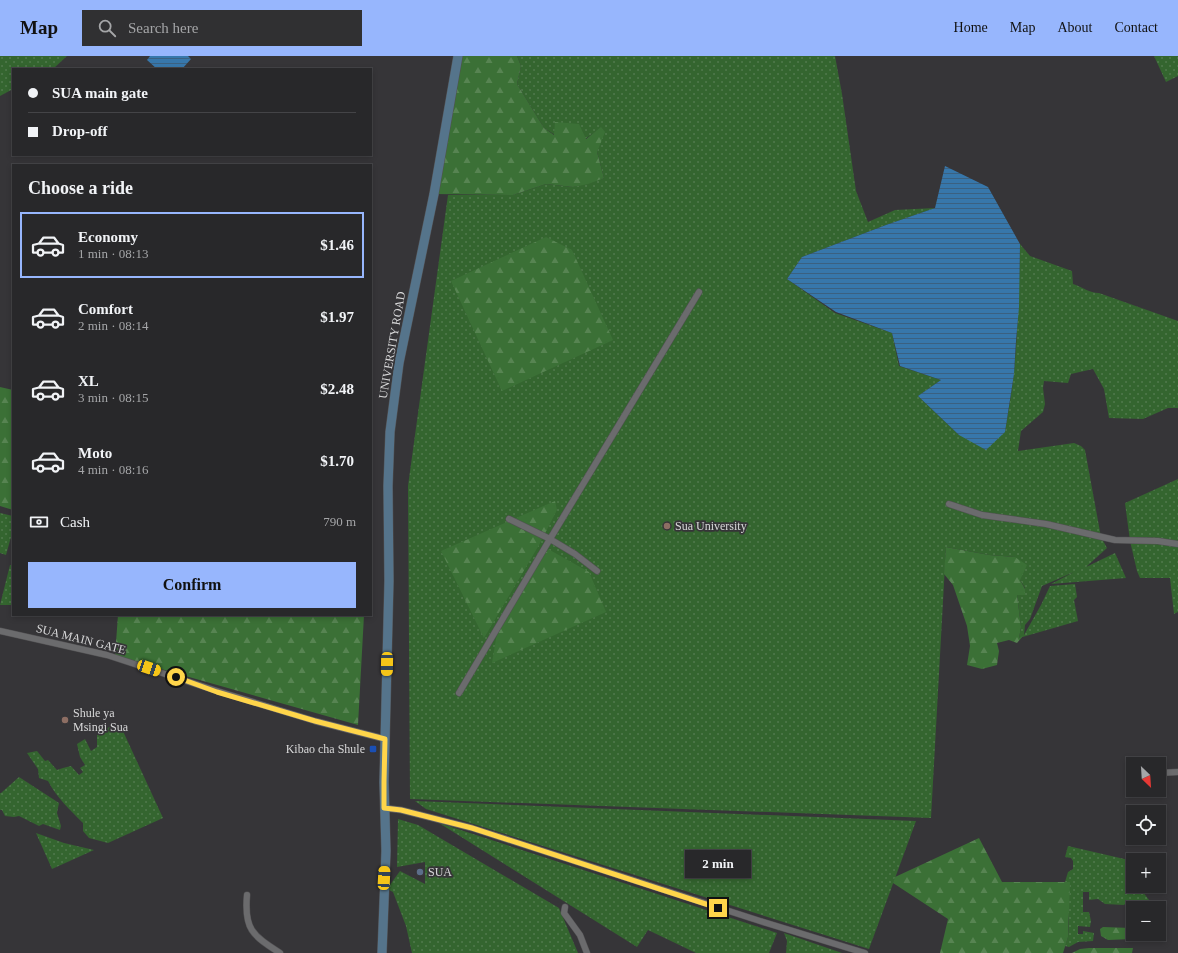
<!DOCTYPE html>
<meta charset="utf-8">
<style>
body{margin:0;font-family:Georgia,serif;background:#303032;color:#f1f3f6;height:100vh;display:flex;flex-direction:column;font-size:15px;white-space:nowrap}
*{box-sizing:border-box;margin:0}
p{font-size:13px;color:#a5a6a8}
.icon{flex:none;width:22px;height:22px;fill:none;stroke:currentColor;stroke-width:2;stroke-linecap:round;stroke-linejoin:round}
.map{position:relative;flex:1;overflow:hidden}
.sheet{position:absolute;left:12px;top:108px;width:360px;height:452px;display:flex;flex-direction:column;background:#28282a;border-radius:0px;box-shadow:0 2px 6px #0003,0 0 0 1px #444447}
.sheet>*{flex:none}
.guide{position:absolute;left:12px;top:12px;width:360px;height:88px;border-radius:0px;box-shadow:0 2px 6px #0003,0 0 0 1px #444447;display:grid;align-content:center;height:88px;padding:0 16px;background:#28282a}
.needle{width:26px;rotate:155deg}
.fabs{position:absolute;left:1126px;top:701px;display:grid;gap:8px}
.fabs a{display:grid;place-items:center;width:40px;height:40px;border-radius:0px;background:#28282a;box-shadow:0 2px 6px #0003,0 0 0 1px #444447;font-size:20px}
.end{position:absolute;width:18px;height:18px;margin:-9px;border:5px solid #ffd54a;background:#111;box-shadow:0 0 0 2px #111}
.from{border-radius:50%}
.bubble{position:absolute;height:28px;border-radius:0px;background:#28282a;box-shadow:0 2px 6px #0003,0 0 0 1px #444447;font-size:13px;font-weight:700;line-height:28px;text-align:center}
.car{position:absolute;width:12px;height:24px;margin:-12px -6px;border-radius:5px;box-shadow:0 0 3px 1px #0007;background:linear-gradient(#f5c518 24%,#345 0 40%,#f5c518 0 76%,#345 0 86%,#f5c518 0)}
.guide b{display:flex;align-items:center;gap:14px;height:38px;font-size:15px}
.guide b+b{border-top:1px solid #444447}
.guide i{width:10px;height:10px;background:#f1f3f6}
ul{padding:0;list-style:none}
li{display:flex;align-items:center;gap:12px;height:66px;margin:0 8px 6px;padding:0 8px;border:2px solid transparent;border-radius:0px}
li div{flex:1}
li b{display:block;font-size:15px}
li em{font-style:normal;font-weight:700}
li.selected{border-color:#97b6fd}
li>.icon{width:36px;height:36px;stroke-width:1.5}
h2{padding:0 16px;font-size:18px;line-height:48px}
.pay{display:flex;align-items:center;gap:10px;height:44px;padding:0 16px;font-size:15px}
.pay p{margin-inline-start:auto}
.button{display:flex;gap:8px;margin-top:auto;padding:8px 16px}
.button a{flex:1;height:46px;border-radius:0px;background:#97b6fd;color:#111;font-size:16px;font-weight:700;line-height:46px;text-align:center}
header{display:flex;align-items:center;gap:24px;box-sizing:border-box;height:56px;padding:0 20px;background:#97b6fd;color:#111}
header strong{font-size:19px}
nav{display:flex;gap:22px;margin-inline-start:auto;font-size:14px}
.search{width:280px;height:36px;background:#303032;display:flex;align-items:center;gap:10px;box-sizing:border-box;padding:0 14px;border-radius:0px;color:#a5a6a8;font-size:15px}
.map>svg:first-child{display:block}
</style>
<header>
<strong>Map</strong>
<div class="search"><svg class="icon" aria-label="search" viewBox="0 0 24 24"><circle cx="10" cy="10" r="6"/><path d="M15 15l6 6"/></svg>Search here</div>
<nav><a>Home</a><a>Map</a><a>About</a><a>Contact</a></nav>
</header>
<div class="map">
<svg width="1178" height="897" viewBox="0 0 1178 897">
<defs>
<pattern id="green-dots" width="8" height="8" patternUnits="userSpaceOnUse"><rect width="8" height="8" fill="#34652f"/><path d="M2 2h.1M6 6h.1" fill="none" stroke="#517a4d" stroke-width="1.8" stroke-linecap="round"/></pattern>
<pattern id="forest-firs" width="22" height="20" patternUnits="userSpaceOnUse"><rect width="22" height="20" fill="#3b7036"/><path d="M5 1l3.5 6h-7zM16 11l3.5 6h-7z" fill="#578452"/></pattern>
<pattern id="water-rules" width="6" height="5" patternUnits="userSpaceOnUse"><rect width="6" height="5" fill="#3777ab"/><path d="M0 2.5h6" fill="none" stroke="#3b6181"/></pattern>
</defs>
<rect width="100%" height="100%" fill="#363538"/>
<path fill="url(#green-dots)" d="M0,0H67L53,13H13V33L0,40Z
M517,0H835L842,38L856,135L868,166L895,154L935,152L886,169L802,201L787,223L835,257L892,277L899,310L941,324L918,340L959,379L1005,376C1008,356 1012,336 1014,316C1018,273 1019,231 1020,188L1030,200L1072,215L1073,228C1083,231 1089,237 1099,237L1178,265V352H1168L1143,363L1109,362L1104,333L1093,313L1071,318L1068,327L1044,325L1043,332L1045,348L1043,356L1021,375L1018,395L1074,387L1081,390L1085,394L1101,481L1107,492L1086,511L1115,497L1126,522L1051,528L1074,516L1042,530L1030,563L1025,569L1024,579L1041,549L1050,530L1075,528L1077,541L1074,544L1078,565L1019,582L1021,571L1017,539H1025V532L1020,524L1015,501L989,499L946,491L931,762L410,743L408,430L448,139H513L546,128L573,131L604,122L597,96L601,72L585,83L555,79L544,72L517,28L521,10Z
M1154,0H1178V20L1166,26Z
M1178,423V556L1174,558L1170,522H1140L1137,515L1130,485L1125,447Z
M0,457L13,460V474L6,499L0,497Z
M10,509H13V549H0Z
M111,670L122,673L163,762L108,787L89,782L83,775V767C70,754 57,742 48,725L39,722L38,713L27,697L37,695L45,705L48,704L57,714L63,712L71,710L79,719L83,716L80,712L85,709L80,701L77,688L85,683L91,695L97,691V679Z
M19,721L59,747L57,757L61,770L60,774L43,768L39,770L19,760L14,761L5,760L2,754H0V737H1Z
M415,745L916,765L869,893L426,753Z
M398,763L418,769L559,852L578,897H412L406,870L393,836L387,833L400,815L425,828V806L397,811Z
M439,767L777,877L769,897H696L648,874L637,891Z
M36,777L64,787L94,794L52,813Z
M1068,790L1133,805V830H1142L1143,836L1152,848L1150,852L1137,848H1125L1124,849L1105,848L1098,843L1089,844V836H1083V856H1089L1091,865L1090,871L1078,870V878H1083V875L1094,877L1093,885L1078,886L1069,891L1065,890L1068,881L1069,863L1065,826L1068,816L1073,813V805L1071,802L1065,801Z
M784,877L842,897H786L787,885Z"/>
<path fill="url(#forest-firs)" d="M458,0H517L521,10L517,28L544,72L554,79L555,66L579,68L586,83L601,71L605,76L597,96L604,122L588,128L573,131L546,128L513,139L434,138Z
M546,181L572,194L613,284L502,335L451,225Z
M0,331L13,334V454L0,450Z
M555,445L557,454L539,489L484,582L441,495Z
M946,491L989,499L1015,501L1027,509L1020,524L1025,533V539H1017L1021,571L1019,582L1023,580L1017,587L1009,584L997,587L999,595L997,609L982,613L967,609L970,590L967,570L953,529L944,518Z
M548,493L589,516L606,556L492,607L497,577Z
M118,559H364L358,669L115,600Z
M979,782L1002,826H1070L1068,881L1063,897H940L948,863L893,827L895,821Z
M1103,871L1131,872L1132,877L1133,879L1132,883L1108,884L1101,880L1100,873Z
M1089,892H1133L1132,897H1072L1080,893Z"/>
<path fill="url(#water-rules)" d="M150,0H188L191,3L182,13H157L147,4Z
M945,110L988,131L1020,188L1019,251L1016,285L1014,318L1005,376L986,394L959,379L918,340L941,324L900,310L892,277L836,256L787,223L802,201L886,169L935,152Z"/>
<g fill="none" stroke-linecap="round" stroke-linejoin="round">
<g stroke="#525153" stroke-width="7">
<path id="street" d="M949,448L982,459L1046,468L1115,484L1158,485L1178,488
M509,463L550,483L575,498L597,515
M0,575L107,599L217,635L315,665L385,683
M459,637L550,483L699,236
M1159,717L1178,716
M384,752L401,754L472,772L760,865L865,897
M247,839C244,873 252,879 280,897
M565,851L564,857L580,879L585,892L587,897"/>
</g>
<g stroke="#525153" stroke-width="10">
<path id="secondary" d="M382,897L386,795L384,726L389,525L388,430L390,376L399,307L434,138L458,0"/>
</g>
<use href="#street" stroke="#6b6b6d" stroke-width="6"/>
<use href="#secondary" stroke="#55748b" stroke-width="9"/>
</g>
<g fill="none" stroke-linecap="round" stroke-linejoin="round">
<path stroke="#ffd54a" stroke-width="5" d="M176,621L217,636L315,665L385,683L384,726V752L401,754L472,772L718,852"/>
</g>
<g fill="#8d6e63" stroke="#363538" stroke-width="1.5">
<circle cx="667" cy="470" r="4"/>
<circle cx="65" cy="664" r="4"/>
</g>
<rect fill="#1a4fb4" stroke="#363538" stroke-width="1.5" x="369" y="689" width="8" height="8" rx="2"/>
<circle fill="#5c6f8a" stroke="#363538" stroke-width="1.5" cx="420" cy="816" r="4"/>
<g text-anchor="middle" stroke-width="3.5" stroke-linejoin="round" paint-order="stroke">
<g font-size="12" fill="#d8d8d9" stroke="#363538">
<text transform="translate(392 289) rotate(-80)" y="4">UNIVERSITY ROAD</text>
<text transform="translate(81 583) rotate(14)" y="4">SUA MAIN GATE</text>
</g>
<g font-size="12" fill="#d8d8d9" stroke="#363538" text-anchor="start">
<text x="675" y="474">Sua University</text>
<text x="73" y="661">Shule ya<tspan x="73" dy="14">Msingi Sua</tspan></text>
<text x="365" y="697" text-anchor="end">Kibao cha Shule</text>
<text x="428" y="820">SUA</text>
</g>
</g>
</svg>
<div class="fabs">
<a><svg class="needle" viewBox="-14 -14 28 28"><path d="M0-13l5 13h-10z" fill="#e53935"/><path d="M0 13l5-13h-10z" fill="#a5a6a8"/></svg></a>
<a><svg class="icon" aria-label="locate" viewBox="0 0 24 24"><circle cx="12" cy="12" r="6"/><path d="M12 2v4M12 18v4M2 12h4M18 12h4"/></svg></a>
<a>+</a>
<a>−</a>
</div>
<i class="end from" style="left:176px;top:621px"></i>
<i class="end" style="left:718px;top:852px"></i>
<div class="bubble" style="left:685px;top:794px;width:66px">2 min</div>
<i class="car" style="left:387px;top:608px;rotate:181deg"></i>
<i class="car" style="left:149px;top:612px;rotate:109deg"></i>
<i class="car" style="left:384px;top:822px;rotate:3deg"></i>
<div class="guide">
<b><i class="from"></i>SUA main gate</b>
<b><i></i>Drop-off</b>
</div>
<section class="sheet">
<h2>Choose a ride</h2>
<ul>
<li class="selected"><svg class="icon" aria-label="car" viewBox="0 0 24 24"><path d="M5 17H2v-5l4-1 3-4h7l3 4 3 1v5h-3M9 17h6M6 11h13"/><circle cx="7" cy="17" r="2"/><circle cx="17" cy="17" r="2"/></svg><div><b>Economy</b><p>1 min · 08:13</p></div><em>$1.46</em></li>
<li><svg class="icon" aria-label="car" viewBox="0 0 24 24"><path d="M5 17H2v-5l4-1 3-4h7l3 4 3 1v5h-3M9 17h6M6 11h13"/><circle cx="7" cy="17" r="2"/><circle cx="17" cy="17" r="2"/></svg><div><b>Comfort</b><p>2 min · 08:14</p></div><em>$1.97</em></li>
<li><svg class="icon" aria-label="car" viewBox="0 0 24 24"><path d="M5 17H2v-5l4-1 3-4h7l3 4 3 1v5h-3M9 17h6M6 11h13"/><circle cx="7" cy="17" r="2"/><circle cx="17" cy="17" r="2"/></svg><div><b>XL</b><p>3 min · 08:15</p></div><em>$2.48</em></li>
<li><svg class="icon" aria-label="car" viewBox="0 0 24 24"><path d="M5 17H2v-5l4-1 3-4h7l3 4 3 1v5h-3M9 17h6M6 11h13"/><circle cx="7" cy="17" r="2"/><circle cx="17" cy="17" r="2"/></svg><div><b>Moto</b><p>4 min · 08:16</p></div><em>$1.70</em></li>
</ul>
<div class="pay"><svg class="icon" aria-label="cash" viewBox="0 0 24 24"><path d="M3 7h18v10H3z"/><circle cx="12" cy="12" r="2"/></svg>Cash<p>790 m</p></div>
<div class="button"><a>Confirm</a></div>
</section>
</div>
